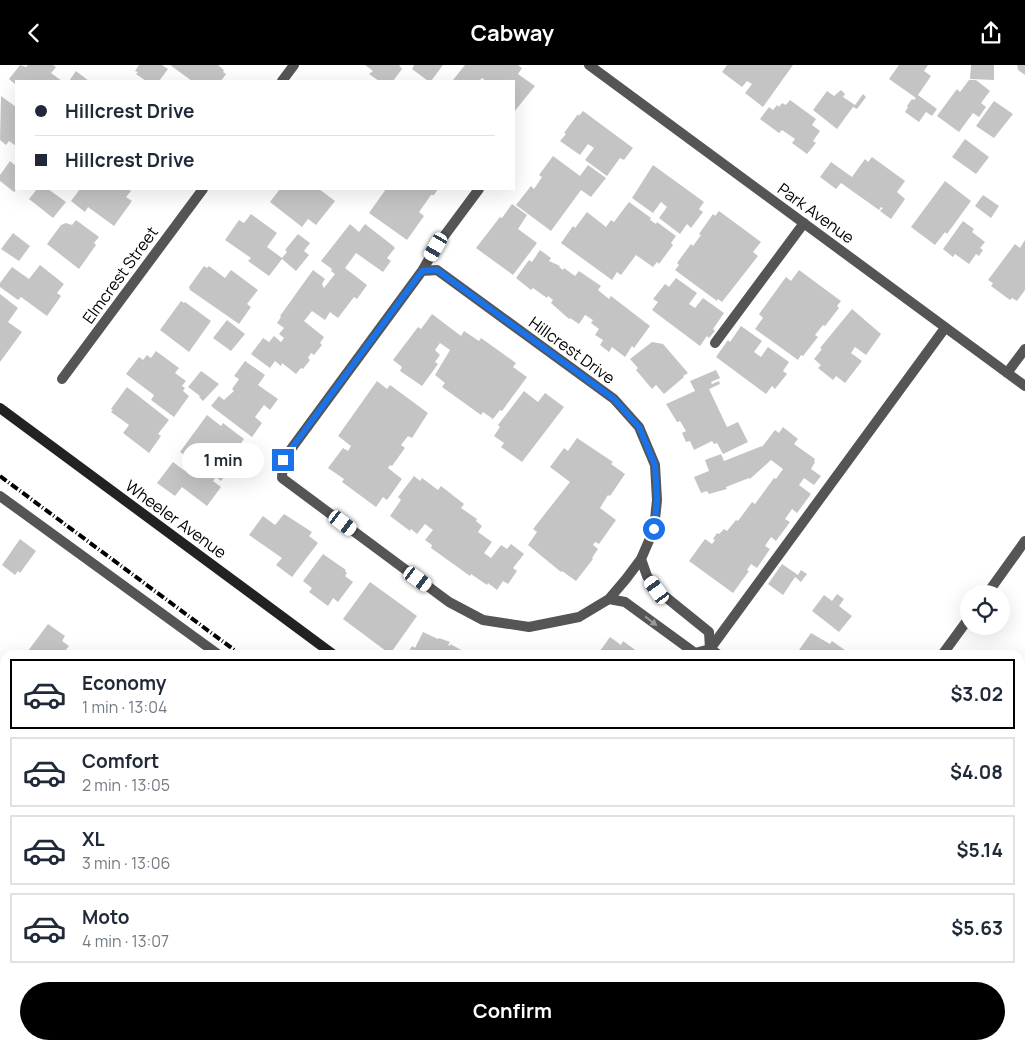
<!DOCTYPE html>
<meta charset="utf-8">
<style>
body{margin:0;font-family:Manrope,sans-serif;background:#f6f6f7;color:#1f2937;height:100vh;display:flex;flex-direction:column;font-size:19px;white-space:nowrap}
*{box-sizing:border-box;margin:0}
p{font-size:16px;color:#747a83}
.icon{flex:none;width:28px;height:28px;fill:none;stroke:currentColor;stroke-width:2;stroke-linecap:round;stroke-linejoin:round}
.map{position:relative;flex:1;overflow:hidden}
.panel{position:absolute;left:0px;top:585px;width:1025px;height:400px;display:flex;flex-direction:column;background:#fff;border-radius:15px 15px 0 0;box-shadow:0 5px 20px #0002}
.panel>*{flex:none}
.banner{position:absolute;left:15px;top:15px;width:500px;height:110px;border-radius:0px;box-shadow:0 5px 20px #0002;display:grid;align-content:center;height:110px;padding:0 20px;background:#fff}
.buttons{position:absolute;left:960px;top:520px;display:grid;gap:10px}
.buttons a{display:grid;place-items:center;width:50px;height:50px;border-radius:50%;background:#fff;box-shadow:0 5px 20px #0002;font-size:25px}
.end{position:absolute;width:22px;height:22px;margin:-11px;border:6px solid #1a73e8;background:#fff;box-shadow:0 0 0 2px #fff}
.from{border-radius:50%}
.bubble{position:absolute;height:35px;border-radius:18px;background:#fff;box-shadow:0 5px 20px #0002;font-size:16px;font-weight:700;line-height:35px;text-align:center}
.car{position:absolute;width:15px;height:30px;margin:-15px -8px;border-radius:6px;box-shadow:0 0 4px 1px #0007;background:linear-gradient(#fff 24%,#345 0 40%,#fff 0 76%,#345 0 86%,#fff 0)}
.banner b{display:flex;align-items:center;gap:18px;height:48px;font-size:19px}
.banner b+b{border-top:1px solid #e0e1e3}
.banner i{width:12px;height:12px;background:#1f2937}
ul{padding:9px 0 0;list-style:none}
li{display:flex;align-items:center;gap:15px;height:70px;margin:0 10px 8px;padding:0 10px;border:2px solid #e0e1e3;border-radius:0px}
li div{flex:1}
li b{display:block;font-size:19px}
li em{font-style:normal;font-weight:700}
li.current{border-color:#000}
li>.icon{width:45px;height:45px;stroke-width:1.5}
.action{display:flex;gap:10px;margin-top:auto;padding:10px 20px}
.action a{flex:1;height:58px;border-radius:30px;background:#000;color:#fff;font-size:20px;font-weight:700;line-height:58px;text-align:center}
header{display:flex;justify-content:space-between;align-items:center;height:65px;padding:0 20px;background:#000;color:#fff;font-size:22px;font-weight:700}
.map>svg:first-child{display:block}
</style>
<header><svg class="icon" aria-label="back" viewBox="0 0 24 24"><path d="M15 5l-7 7 7 7"/></svg>Cabway<svg class="icon" aria-label="share" viewBox="0 0 24 24"><path d="M12 15V3M7 8l5-5 5 5M5 13v7h14v-7"/></svg></header>
<div class="map">
<svg width="1025" height="985" viewBox="0 0 1025 985">
<rect width="100%" height="100%" fill="#fff"/>
<path fill="#c4c4c4" d="M20,0L26,2L28,0H53L56,2L51,8L62,16H16V20L9,14Z
M139,0H162L168,4L159,16H146L136,9L138,7L135,6Z
M170,0H218L224,5L223,7L226,9L221,16H192Z
M365,0H399L402,4L393,16H379L369,9L373,6Z
M414,0H443L431,16H428L412,4Z
M465,0H518L522,3L518,9L535,21L514,47V16H486L482,13L479,16H455L453,15Z
M727,0H793L763,42L745,28L752,19L747,16L742,22L722,7Z
M899,0H928L924,6L931,11L918,30L937,44L932,51L926,47L919,57L905,47L908,42L907,41L912,34L914,35L916,33L889,14Z
M971,0H994V15L970,14Z
M1017,0H1025V10L1018,5Z
M76,6L89,16H69Z
M969,15H976L990,26L981,38L986,42L979,52L973,48L959,67L937,51L957,24L960,27Z
M841,25L845,29L843,32L855,40L863,29L866,32L857,44L853,42L837,64L813,45L827,26L834,31Z
M1,31L16,42V81L9,76L6,80L0,75Z
M790,35L816,54L812,60L820,66L813,76L816,78L807,89L792,78L795,74L782,65L779,68L760,54L769,42L773,45L777,40L779,42L782,38L786,40Z
M994,36L1013,49L994,73L976,61Z
M583,46L633,83L624,95L620,93L607,111L585,95L594,83L588,79L580,90L560,76L566,69L564,68L578,49L579,51Z
M965,74L989,92L976,109L952,92Z
M553,91L580,111L588,100L606,113L591,132L581,125L551,166L516,140L531,121L534,124L542,112L539,110Z
M872,92L905,116L897,127L905,134L891,154L880,146L883,143L881,142L879,145L841,118L836,124L820,112L831,97L852,112L865,94L868,97Z
M10,96L16,101V125L14,127L0,116V110Z
M653,100L704,137L699,144L703,147L691,163L687,159L680,169L659,153L667,142L661,137L653,148L632,133Z
M945,116L971,136L947,169L945,167L935,180L911,162Z
M37,124H48L66,137L53,153L29,134Z
M80,124H128L131,126L126,132L132,136L114,161L88,142L85,147L71,136Z
M280,124H319L335,136L316,160L308,154L302,162L270,137Z
M386,124H438L434,130H431L419,147L424,151L407,175L369,148Z
M983,130L999,141L991,153L975,141Z
M629,137L651,153L650,155L656,159L657,157L676,171L671,178L673,180L659,199L657,197L653,202L636,190L621,210L617,207L612,215L561,178L573,161L575,163L587,147L606,162L611,155L614,157Z
M512,139L527,150L518,164L537,178L513,210L476,183L500,152L502,153Z
M719,146L761,177L753,187L758,191L722,237L718,234L717,236L675,205L679,200L677,198L691,179L693,181L701,170L699,169L713,149L715,151Z
M251,149L277,168L267,182L282,193L287,187L285,185L298,169L310,178L304,186L309,190L296,206L282,194L269,211L248,196L251,193L225,175L239,155L244,158Z
M76,155L99,172L94,178L96,180L79,204L47,179L61,160L66,158L72,160Z
M963,156L974,164L972,167L985,177L980,183L983,185L979,191L976,189L969,199L955,189L953,192L943,184Z
M350,159L359,167L365,159L392,180L395,183L387,193L391,196L383,207L356,188L345,203L367,220L357,234L354,232L338,253L330,247L325,255L312,246L304,256L324,272L320,278L322,280L314,290L311,288L308,293L310,295L303,304L301,303L296,309L282,298L281,301L275,296L270,303L251,289L263,273L269,277L274,271L281,277L284,273L279,269L284,263L277,258L281,252L280,251L313,205L325,214L322,219L324,223L335,209L331,206L332,204L321,196Z
M13,168L30,181L19,196L1,184Z
M1025,175V225L1017,236L1012,233L1010,235L991,221L993,218L988,215L1015,179L1020,183Z
M540,185L551,193L549,196L560,201L559,202L563,205L564,203L575,211L579,206L601,221L598,225L609,234L611,231L650,261L634,283L632,281L625,292L612,282L609,287L600,280L603,275L595,270L599,264L591,258L593,255L585,250L579,259L570,253L569,254L551,238L553,235L548,231L547,233L533,223L531,225L516,213L529,195L532,197Z
M40,200L64,219L57,228L61,231L47,251L21,232L18,235L0,222V218L12,202L29,214Z
M204,201L207,203L209,201L225,213L231,205L258,225L247,239L251,242L239,259L190,225L189,222Z
M799,205L841,236L837,241L839,243L825,261L823,260L815,270L818,272L803,291L801,290L798,295L755,264L763,253L759,249L786,212L791,216Z
M676,213L697,228L689,239L695,243L703,233L724,248L713,264L715,266L709,273L707,271L700,281L652,245L658,237L653,234L665,219L669,222Z
M0,229L18,243L8,257L22,267L0,297Z
M181,236L184,238L185,237L211,256L189,287L160,265Z
M852,244L881,269L866,290L855,282L851,288L862,296L845,318L836,311L833,315L818,303L821,300L814,294L822,284L820,283Z
M432,249L461,271L464,266L479,276L481,273L516,298L513,302L527,312L502,346L500,345L493,354L483,347L481,350L442,322L445,318L435,310L450,285L440,278L435,285L440,290L435,297L438,299L422,321L400,306L402,302L393,295L418,262L421,264Z
M227,255L245,269L231,286L213,273Z
M741,261L762,276L754,287L761,292L768,282L789,297L783,306L787,309L775,324L772,321L766,329L716,292L728,275L730,277Z
M652,277L663,279L688,308L683,311L684,312L664,329L656,320L652,324L636,305L638,303L630,294Z
M156,286L179,303L175,308L186,316L182,321L185,323L183,326L189,331L174,352L151,335L154,330L126,309L139,292L143,295L147,290L151,293Z
M245,296L265,310L258,320L278,334L270,345L264,340L255,352L262,358L252,372L211,341L219,331L224,335L234,326L232,324L239,314L234,311Z
M716,305L720,313L711,317L712,319L719,316L720,319L709,324L727,362L738,357L748,377L723,389L717,378L714,379L712,376L694,385L690,376L686,377L682,368L686,366L680,356L677,357L666,339L695,326L690,316Z
M201,306L219,319L203,336L199,332L200,331L188,322Z
M377,316L387,324L390,320L428,348L412,373L408,371L401,380L405,383L392,401L390,400L388,403L402,414L387,435L383,432L376,442L342,417L344,414L328,403L343,383L348,386L351,381L338,371Z
M127,322L169,355L158,369L161,371L149,388L123,368L129,360L111,347L113,345L111,344Z
M524,326L538,337L545,328L564,342L522,397L501,382L504,378L494,371L500,362L498,360Z
M207,350L221,361L223,358L244,374L234,388L239,392L221,416L216,412L213,416L221,422L207,441L182,422L175,431L157,418L173,397L185,406L193,396L180,387Z
M783,362L798,374L794,379L815,394L814,396L815,397L811,404L821,411L814,420L804,413L799,420L811,429L797,448L792,444L785,454L790,457L776,476L771,472L765,481L770,484L757,503L751,499L747,505L749,506L733,528L689,496L705,474L712,479L715,475L713,474L717,468L719,469L724,464L727,466L736,455L738,456L752,437L755,439L774,413L776,414L783,404L771,395L750,414L749,413L726,422L727,424L709,429L707,426L701,428L694,412L709,406L705,395L721,389L724,396L762,381V382L775,365L779,368Z
M577,373L613,397L611,399L625,409L610,431L608,430L600,443L616,455L599,479L595,477L593,480L598,484L592,493L593,494L576,516L562,506L561,507L528,480L537,467L533,464L570,417L550,402L564,383L568,386Z
M414,411L420,416L422,413L438,425L441,421L464,439L461,443L477,454L476,456L482,461L478,467L492,477L484,488L491,493L501,480L507,484L511,479L524,489L513,503L517,506L508,519L503,516L497,525L488,518L487,520L471,509L470,511L431,483L432,480L425,475L433,465L425,459L417,469L411,464L410,466L390,451L401,435L398,432Z
M284,449L312,467L309,471L318,478L292,512L276,500L282,493L249,470L263,451L275,460Z
M20,474L36,486L20,508L18,506L15,510L2,500Z
M323,489L346,505L345,506L347,508L345,511L353,517L338,537L333,533L328,541L309,527L312,523L303,516Z
M782,499L798,510L801,505L807,509L801,517L795,512L783,530L768,519Z
M370,517L417,551L390,589L343,554Z
M837,529L844,534L839,541L852,551L839,567L812,546L824,530L832,536Z
M48,559L65,571L62,576L69,581L63,589L65,590H25Z
M423,567L438,574L439,573L450,577L448,580L450,581V579L471,590H407L412,581L415,583Z
M811,568L830,579L832,576L852,590H806L799,585Z
M610,572L621,580L623,576L638,587L636,590H597Z
M1025,689V733L1020,740V693Z
M1025,938V979L1020,976V946Z
M988,980H1018L1014,985H984Z"/>
<g fill="none" stroke-linecap="round" stroke-linejoin="round">
<path stroke="#555" stroke-width="10" d="M715,278L804,158
M0,431L219,590
M710,584L945,263
M0,606L5,612
M0,754L5,758
M0,846L5,839
M0,883L5,887
M125,980L128,985
M558,980L564,985
M731,980L734,985"/>
<path stroke="#555" stroke-width="10" d="M589,0L1025,321
M282,16L294,0
M437,205L614,334L639,362L655,400L657,435L654,464L641,494L626,514L609,534L579,552L529,562L483,555L449,537L282,413L283,395L422,206Z
M422,206L436,182L479,124
M1007,308L1025,284
M62,314L203,124
M641,494L647,511L657,525L709,567L710,584L719,590
M987,529L1025,476
M609,534L625,537L695,588L710,584
M942,590L969,553
M1020,818L1025,822
M1020,857L1025,850
M924,985L927,980"/>
<path stroke="#222" stroke-width="10" d="M0,343L334,590
M862,980L868,985"/>
<path stroke="#000" stroke-width="4" stroke-dasharray="8 2.5 1 2.5" stroke-linecap="butt" d="M0,411L241,590
M767,980L774,985"/>
</g>
<defs><path id="oneway-solid" d="M-6-.8H1V-3.2L6.5 0L1 3.2V.8H-6Z" transform="scale(1.25)"/></defs>
<use fill="#999" href="#oneway-solid" transform="translate(651 556) rotate(38)"/>
<g fill="none" stroke-linecap="round" stroke-linejoin="round">
<path stroke="#1a73e8" stroke-width="6" d="M283,395L422,206L437,205L614,334L639,362L655,400L657,435L654,464"/>
</g>
<g text-anchor="middle" stroke-width="4" stroke-linejoin="round" paint-order="stroke">
<g font-size="16" fill="#000" stroke="#fff">
<text transform="translate(816 148) rotate(36)" y="6">Park Avenue</text>
<text transform="translate(120 210) rotate(-54)" y="6">Elmcrest Street</text>
<text transform="translate(572 285) rotate(36)" y="6">Hillcrest Drive</text>
<text transform="translate(176 454) rotate(36)" y="6">Wheeler Avenue</text>
</g>
</g>
</svg>
<div class="buttons">
<a><svg class="icon" aria-label="locate" viewBox="0 0 24 24"><circle cx="12" cy="12" r="6"/><path d="M12 2v4M12 18v4M2 12h4M18 12h4"/></svg></a>
</div>
<i class="end from" style="left:654px;top:464px"></i>
<i class="end" style="left:283px;top:395px"></i>
<div class="bubble" style="left:182px;top:378px;width:82px">1 min</div>
<i class="car" style="left:436px;top:182px;rotate:210deg"></i>
<i class="car" style="left:343px;top:458px;rotate:127deg"></i>
<i class="car" style="left:418px;top:514px;rotate:126deg"></i>
<i class="car" style="left:657px;top:525px;rotate:324deg"></i>
<div class="banner">
<b><i class="from"></i>Hillcrest Drive</b>
<b><i></i>Hillcrest Drive</b>
</div>
<section class="panel">
<ul>
<li class="current"><svg class="icon" aria-label="car" viewBox="0 0 24 24"><path d="M5 17H2v-5l4-1 3-4h7l3 4 3 1v5h-3M9 17h6M6 11h13"/><circle cx="7" cy="17" r="2"/><circle cx="17" cy="17" r="2"/></svg><div><b>Economy</b><p>1 min · 13:04</p></div><em>$3.02</em></li>
<li><svg class="icon" aria-label="car" viewBox="0 0 24 24"><path d="M5 17H2v-5l4-1 3-4h7l3 4 3 1v5h-3M9 17h6M6 11h13"/><circle cx="7" cy="17" r="2"/><circle cx="17" cy="17" r="2"/></svg><div><b>Comfort</b><p>2 min · 13:05</p></div><em>$4.08</em></li>
<li><svg class="icon" aria-label="car" viewBox="0 0 24 24"><path d="M5 17H2v-5l4-1 3-4h7l3 4 3 1v5h-3M9 17h6M6 11h13"/><circle cx="7" cy="17" r="2"/><circle cx="17" cy="17" r="2"/></svg><div><b>XL</b><p>3 min · 13:06</p></div><em>$5.14</em></li>
<li><svg class="icon" aria-label="car" viewBox="0 0 24 24"><path d="M5 17H2v-5l4-1 3-4h7l3 4 3 1v5h-3M9 17h6M6 11h13"/><circle cx="7" cy="17" r="2"/><circle cx="17" cy="17" r="2"/></svg><div><b>Moto</b><p>4 min · 13:07</p></div><em>$5.63</em></li>
</ul>
<div class="action"><a>Confirm</a></div>
</section>
</div>
